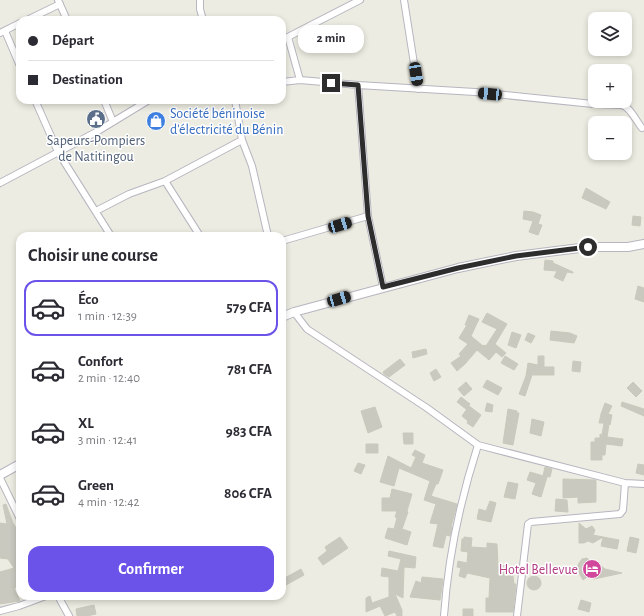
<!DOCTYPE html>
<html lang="fr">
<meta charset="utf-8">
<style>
body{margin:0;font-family:"Alegreya Sans",sans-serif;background:#f2f2f3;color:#2b2b33;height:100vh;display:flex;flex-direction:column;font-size:15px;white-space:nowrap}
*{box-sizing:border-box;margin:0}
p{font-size:13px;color:#7c7c81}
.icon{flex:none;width:22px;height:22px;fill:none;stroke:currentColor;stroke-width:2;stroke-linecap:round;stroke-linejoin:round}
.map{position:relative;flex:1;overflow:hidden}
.sheet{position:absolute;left:16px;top:232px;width:270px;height:368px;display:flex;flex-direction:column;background:#fff;border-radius:12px;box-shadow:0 2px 6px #0003}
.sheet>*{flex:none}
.banner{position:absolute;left:16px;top:16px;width:270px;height:88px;border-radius:12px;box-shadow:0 2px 6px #0003;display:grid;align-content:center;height:88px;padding:0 12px;background:#fff}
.buttons{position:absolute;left:588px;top:12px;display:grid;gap:8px}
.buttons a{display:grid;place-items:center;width:44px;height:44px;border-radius:8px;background:#fff;box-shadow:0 2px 6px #0003;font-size:20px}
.end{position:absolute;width:18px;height:18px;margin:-9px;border:5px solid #2d2d2d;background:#fff;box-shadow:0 0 0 2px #fff}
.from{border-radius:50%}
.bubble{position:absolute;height:28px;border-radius:12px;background:#fff;box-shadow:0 2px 6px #0003;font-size:13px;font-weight:700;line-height:28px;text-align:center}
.car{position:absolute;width:12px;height:24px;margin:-12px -6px;border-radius:5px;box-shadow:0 0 3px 1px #0007;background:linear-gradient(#222 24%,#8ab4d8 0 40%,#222 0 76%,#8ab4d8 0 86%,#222 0)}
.banner b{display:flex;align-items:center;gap:14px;height:38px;font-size:15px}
.banner b+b{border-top:1px solid #e1e1e2}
.banner i{width:10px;height:10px;background:#2b2b33}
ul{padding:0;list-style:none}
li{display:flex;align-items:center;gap:12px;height:56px;margin:0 8px 6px;padding:0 4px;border:2px solid transparent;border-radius:12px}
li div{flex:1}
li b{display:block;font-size:15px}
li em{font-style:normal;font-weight:700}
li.on{border-color:#6b53e9}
li>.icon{width:36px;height:36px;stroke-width:1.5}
h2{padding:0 12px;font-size:18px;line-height:48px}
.action{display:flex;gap:8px;margin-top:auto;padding:8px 12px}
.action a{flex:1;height:46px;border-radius:12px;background:#6b53e9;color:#fff;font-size:16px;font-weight:700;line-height:46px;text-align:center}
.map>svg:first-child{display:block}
</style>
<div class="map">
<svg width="644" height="616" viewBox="0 0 644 616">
<rect width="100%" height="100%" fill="#edece2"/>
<path fill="#c9c9c0" stroke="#c9c9bb" d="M586,188L610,202L606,209L582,198Z
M524,211L533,212L541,215L538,224L542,225L538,235L529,232L533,221L523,219Z
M633,216L641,217L640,226L632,225Z
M545,260L553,261V263L573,272V273L567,272L563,281L554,277L557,271L544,270Z
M638,286L644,288V302L635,299Z
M487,313L507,324L495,344L506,353L502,357L496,352L489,360L477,350L465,364L457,371L451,363L461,356L459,354L468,344L459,338L467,325H465L469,315L479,319L471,336L483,346L484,345L486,346L497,329L482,322Z
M551,331L570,333L577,336L574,343L550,340Z
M512,332L521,335L516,348L508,345Z
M528,333L535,336L531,343L525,340Z
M426,349L427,354L413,358L412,352Z
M505,356L518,364L514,370L501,363Z
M538,356H544V367H554V375H532L525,396L519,394L526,376L528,363L538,365Z
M400,359L405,365L389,377L384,374L383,372Z
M573,361L581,362L580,372L572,371Z
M436,369L441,377L434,381L430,373Z
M487,380L502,388L498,395L483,387Z
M466,382L472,389L464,396L458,389Z
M633,382L642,391L636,397L627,388Z
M461,397L470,404L466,409L457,402Z
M622,402L644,409V416L621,406Z
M487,403L493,405L492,412L485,411Z
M605,403L612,406L608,414L612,415L610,425L609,424L607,437L623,439L622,446L606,444L605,455H602V460H591V442H595V438H600V434L602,435L604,423H599L601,414Z
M469,406L481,415L473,427L467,423L468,421L462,416Z
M375,407L382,427L368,433L361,411Z
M508,409L517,411V413H519L513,445L503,443Z
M532,419L544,422L541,436L530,433Z
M403,433H413V444H404Z
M366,444H378V453H366Z
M415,450L425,455L422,463L443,470L438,484H436L431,496L457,504L451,527H452L450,536L446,535L443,548L433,546L438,524L430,523L436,504L424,500L430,481L399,468L394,486L380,482L388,456L411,468L416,457L412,455Z
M358,463L365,465L361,474L354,471Z
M638,464L644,465V475L636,473Z
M545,467L552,469L550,477L543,476Z
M530,472L547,477L541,497L532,494L536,483L527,480Z
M563,479L596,480V502L578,503V497L563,498Z
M508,482L518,484L515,499L504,497Z
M392,489L412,494L407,511L408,512L402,529L411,532L407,545L385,538L388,528L394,529L397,518L395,517L397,511H382V498H390Z
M556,499L567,500L568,512L555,511Z
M490,501L496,503L491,522L477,519L479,509L486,511Z
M6,504L13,523L20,535V587L14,588L20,601L0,604V572L14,568L8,559L0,558V523L7,524L3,505Z
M579,523L586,529L592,526L595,530L593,535L603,537L593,543L588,541L584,543H579Z
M340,537L348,548L323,565L318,558L327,551L325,547Z
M464,537L472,538L471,547L487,548V543L497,544L498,566H506L505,576H513L514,584H516L513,612H486V598H489L490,578L467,573L465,578L459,576L461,568L457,567L458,561L467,563L468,552L461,551L462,539H464Z
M603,537L619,540L617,549L601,546Z
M630,537L639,539L636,553L627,551Z
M389,551L416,557L415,568L404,567L403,598L395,594L402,610V616H397L395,612L385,616L380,606L366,612V598L370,596L372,603L389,597V577L381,576L382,568L398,571L401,559L388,556Z
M587,558L590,561L596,562L605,569L622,573L594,579L587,577L583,580L579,573L577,568L579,563L582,559Z
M301,569L304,575L286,585L283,579Z
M527 583a7 7 0 1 1 14 0a7 7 0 1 1-14 0Z
M422,577L443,579L440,600L410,597L416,581L421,583Z
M581,600L591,603L589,612L578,609Z
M94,605L96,614L87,616H77L76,609Z
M463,609H473V616H463Z"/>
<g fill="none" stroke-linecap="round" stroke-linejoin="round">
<g stroke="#b7b5bf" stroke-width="8">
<path id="street" d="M58,0L67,20
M200,0V9L203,20
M404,0L418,89
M27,20L60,4
M5,31L20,66
M0,33L20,23
M288,37L300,80
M282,40L360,0
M282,82L300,80L358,85L475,92L593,104L621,105C630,106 636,121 642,128
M358,85L368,216L383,287
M35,100L58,152L111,236
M104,100L113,122
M242,140L252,166L268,236
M165,181L200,236
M0,183L98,131L149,100
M96,211L129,194L165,181L242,140L235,100
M282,241L368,216
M294,312L307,329L427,408L478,445L625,483L644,484
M0,478L20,519
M58,596L69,616
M0,611L19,606L46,596
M444,616C448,557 460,501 478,445
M517,616L528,524L531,522L620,514L623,510L625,483"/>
</g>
<g stroke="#b7b5bf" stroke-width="10">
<path id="secondary" d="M282,317L294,312L458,268L516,256L588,247H628L644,244
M0,475L20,464"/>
</g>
<use href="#street" stroke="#fff" stroke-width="6"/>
<use href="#secondary" stroke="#fff" stroke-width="8"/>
</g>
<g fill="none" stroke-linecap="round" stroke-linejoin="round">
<path stroke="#2d2d2d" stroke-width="5" d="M331,83L358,85L368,216L383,287L458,268L516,256L588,247"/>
</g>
<defs>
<g id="civic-disc" transform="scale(1)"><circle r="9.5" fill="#5c6f8a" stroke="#fff"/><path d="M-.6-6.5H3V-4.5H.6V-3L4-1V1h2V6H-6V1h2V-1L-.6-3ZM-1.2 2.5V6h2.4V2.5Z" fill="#fff"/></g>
<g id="shop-disc" transform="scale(1)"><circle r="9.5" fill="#3f7fe0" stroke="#fff"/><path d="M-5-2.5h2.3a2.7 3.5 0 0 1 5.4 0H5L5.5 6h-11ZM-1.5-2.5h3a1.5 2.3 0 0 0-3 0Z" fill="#fff"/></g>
<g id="hotel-disc" transform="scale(1)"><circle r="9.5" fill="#d1479c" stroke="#fff"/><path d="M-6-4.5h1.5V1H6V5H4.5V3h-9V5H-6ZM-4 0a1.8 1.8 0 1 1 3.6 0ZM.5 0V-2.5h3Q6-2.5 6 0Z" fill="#fff"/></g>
</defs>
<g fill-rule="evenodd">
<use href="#civic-disc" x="96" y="119"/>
<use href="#shop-disc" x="156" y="121"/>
<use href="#hotel-disc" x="592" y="569"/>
</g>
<g text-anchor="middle" stroke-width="3" stroke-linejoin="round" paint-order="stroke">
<g font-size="14" fill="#366cbe" stroke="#fff" text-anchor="start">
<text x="170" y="118">Société béninoise<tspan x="170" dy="16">d'électricité du Bénin</tspan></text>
</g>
<g font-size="14" fill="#4e5e75" stroke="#fff">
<text x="96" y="145">Sapeurs-Pompiers<tspan x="96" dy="16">de Natitingou</tspan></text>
</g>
<g font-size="14" fill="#b23c85" stroke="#fff" text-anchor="end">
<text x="578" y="574">Hotel Bellevue</text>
</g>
</g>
</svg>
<div class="buttons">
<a><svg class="icon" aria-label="layers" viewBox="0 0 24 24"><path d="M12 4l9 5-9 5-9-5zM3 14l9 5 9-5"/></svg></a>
<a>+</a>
<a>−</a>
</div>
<i class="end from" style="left:588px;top:247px"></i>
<i class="end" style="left:331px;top:83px"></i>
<div class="bubble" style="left:298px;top:25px;width:66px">2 min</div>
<i class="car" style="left:416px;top:74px;rotate:171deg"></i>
<i class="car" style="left:490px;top:94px;rotate:275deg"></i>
<i class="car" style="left:340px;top:225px;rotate:74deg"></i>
<i class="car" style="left:339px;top:299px;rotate:74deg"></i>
<div class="banner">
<b><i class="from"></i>Départ</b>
<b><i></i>Destination</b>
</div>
<section class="sheet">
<h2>Choisir une course</h2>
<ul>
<li class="on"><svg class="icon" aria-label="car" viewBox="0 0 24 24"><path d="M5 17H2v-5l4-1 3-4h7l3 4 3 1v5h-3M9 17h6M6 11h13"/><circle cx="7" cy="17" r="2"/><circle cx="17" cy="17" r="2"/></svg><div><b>Éco</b><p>1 min · 12:39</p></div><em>579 CFA</em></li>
<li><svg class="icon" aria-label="car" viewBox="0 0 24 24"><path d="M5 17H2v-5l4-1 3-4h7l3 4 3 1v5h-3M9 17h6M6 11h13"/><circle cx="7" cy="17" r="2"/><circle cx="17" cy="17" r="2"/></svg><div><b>Confort</b><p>2 min · 12:40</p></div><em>781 CFA</em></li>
<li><svg class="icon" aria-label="car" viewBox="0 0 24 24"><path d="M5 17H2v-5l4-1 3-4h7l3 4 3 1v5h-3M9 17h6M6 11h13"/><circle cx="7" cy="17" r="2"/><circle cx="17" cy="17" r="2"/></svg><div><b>XL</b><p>3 min · 12:41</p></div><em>983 CFA</em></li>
<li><svg class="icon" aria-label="car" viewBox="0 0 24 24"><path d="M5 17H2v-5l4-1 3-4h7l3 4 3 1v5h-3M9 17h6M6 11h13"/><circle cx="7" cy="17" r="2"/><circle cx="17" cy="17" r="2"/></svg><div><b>Green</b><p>4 min · 12:42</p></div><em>806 CFA</em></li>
</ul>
<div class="action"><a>Confirmer</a></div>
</section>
</div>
